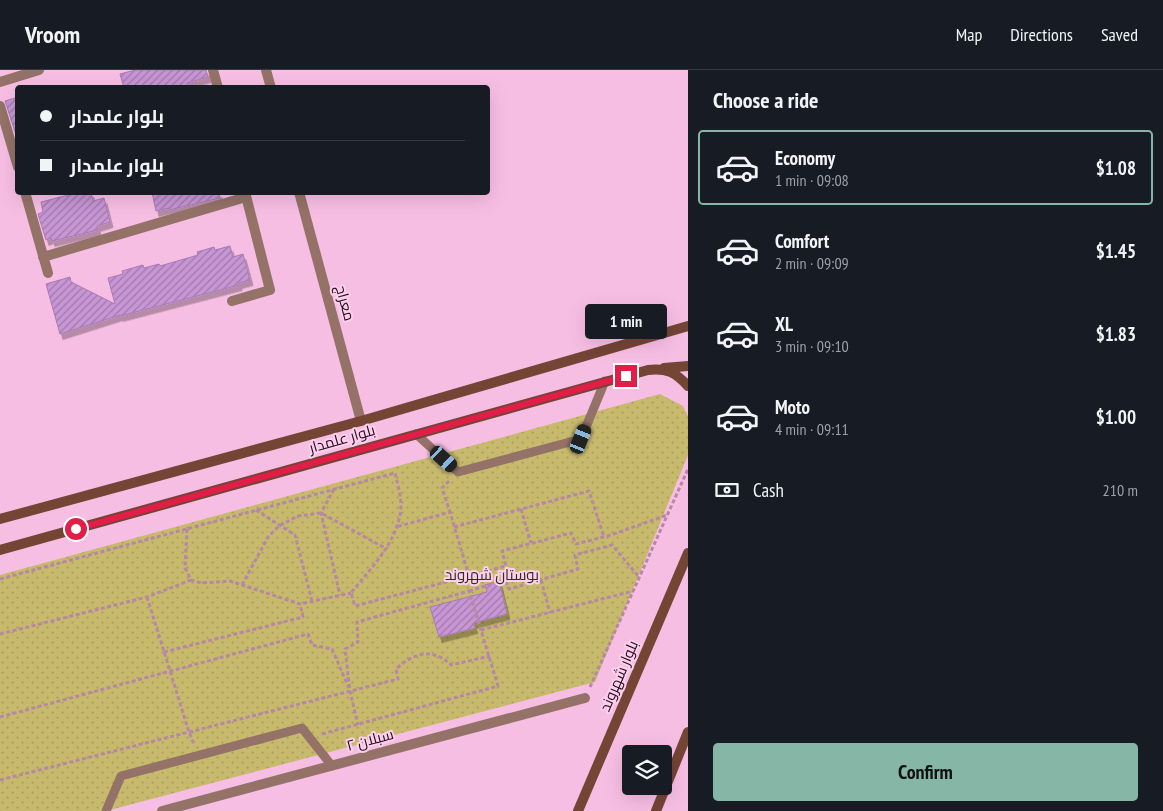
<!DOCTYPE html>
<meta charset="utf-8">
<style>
body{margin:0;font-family:"PT Sans Narrow",Cairo,sans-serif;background:#20242c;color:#f1f3f6;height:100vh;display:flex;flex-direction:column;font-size:19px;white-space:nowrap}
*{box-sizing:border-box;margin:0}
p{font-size:16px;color:#9ea1a6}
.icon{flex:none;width:28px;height:28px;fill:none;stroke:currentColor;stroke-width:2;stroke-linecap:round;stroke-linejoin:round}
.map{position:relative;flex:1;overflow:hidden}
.drawer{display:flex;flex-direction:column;background:#171b24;width:475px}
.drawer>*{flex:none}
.guide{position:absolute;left:15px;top:15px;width:475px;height:110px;border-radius:5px;box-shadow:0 5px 20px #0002;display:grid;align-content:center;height:110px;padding:0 25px;background:#171b24}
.tools{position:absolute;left:622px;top:675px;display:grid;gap:10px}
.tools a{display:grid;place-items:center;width:50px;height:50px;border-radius:5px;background:#171b24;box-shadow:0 5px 20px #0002;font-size:25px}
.end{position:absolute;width:22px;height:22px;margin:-11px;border:6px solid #e11d48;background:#fff;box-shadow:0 0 0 2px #fff}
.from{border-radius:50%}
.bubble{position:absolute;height:35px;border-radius:5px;background:#171b24;box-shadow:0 5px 20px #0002;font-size:16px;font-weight:700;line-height:35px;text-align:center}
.car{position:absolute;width:15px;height:30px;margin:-15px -8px;border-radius:6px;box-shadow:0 0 4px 1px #0007;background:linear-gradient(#222 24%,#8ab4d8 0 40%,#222 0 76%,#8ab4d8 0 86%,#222 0)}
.guide b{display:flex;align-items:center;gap:18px;height:48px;font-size:19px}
.guide b+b{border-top:1px solid #363941}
.guide i{width:12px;height:12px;background:#f1f3f6}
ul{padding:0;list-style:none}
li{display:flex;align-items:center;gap:15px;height:75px;margin:0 10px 8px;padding:0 15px;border:2px solid transparent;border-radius:5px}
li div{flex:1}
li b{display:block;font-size:19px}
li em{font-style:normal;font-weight:700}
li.on{border-color:#86b7a6}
li>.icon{width:45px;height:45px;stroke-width:1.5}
h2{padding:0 25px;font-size:22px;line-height:60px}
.pay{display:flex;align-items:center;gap:12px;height:55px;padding:0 25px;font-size:19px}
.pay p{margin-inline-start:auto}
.button{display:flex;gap:10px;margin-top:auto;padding:10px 25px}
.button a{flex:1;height:58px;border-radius:5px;background:#86b7a6;color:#111;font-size:20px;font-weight:700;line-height:58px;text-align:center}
header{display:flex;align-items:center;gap:30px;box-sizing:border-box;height:70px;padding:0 25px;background:#171b24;border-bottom:1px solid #363941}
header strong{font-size:24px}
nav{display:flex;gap:28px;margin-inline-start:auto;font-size:18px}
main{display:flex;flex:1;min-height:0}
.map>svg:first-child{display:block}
</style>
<header>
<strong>Vroom</strong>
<nav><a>Map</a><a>Directions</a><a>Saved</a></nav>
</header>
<main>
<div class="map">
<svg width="688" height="741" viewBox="0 0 688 741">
<defs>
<pattern id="park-dots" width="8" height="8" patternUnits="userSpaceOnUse" patternTransform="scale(1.25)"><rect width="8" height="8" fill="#c8ba6d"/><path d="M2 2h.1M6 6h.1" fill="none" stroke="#ac9f5e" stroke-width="1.8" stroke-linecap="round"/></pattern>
<pattern id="building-hatch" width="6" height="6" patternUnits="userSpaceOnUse" patternTransform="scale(1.25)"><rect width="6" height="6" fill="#c796d4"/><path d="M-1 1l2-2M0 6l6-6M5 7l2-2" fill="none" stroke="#a179ab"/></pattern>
<filter id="shadow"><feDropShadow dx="3" dy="5.5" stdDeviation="0" flood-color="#0004"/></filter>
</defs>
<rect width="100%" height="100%" fill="#f7bee4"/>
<path fill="url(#park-dots)" d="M660,324L683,336L688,346V385L595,612L106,741H0V505Z"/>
<path fill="url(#building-hatch)" stroke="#a979b6" filter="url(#shadow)" d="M135,0H206L208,7L187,13L188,18H124L120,4Z
M18,27V71L5,31Z
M80,122H91L93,131L104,128L110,152L97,156L98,160L52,171L51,168L46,170L38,144L43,142L41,132Z
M152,122H219L220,128L169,140V138L156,141Z
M230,176L233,187L243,184L250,210L239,213V215L120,246V245L60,264L46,214L70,207L71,212L115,234L108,208L123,204L122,201L143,195L144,198L159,194L160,196L198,185L197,182L214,177L215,180Z
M499,511L507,544L473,553L475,558L439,567L430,537L487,522L485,515Z"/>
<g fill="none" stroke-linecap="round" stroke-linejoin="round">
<path stroke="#b787a7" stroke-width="3" stroke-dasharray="4 2.5" stroke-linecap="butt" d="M449,411L442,418L450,442
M334,419L321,443L340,525
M521,439L531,473
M256,440L295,465L312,531
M454,457L589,421L604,467
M187,459L185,498L191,510L201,513L230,511L300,534L351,523
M469,506L506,496L502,481L571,463L576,474L611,465L667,445
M0,509L395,403C398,416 403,431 400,445C394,476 370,499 351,523L355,536L469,506L450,442L396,457
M541,510L550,543
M242,515L268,467L279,456L298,446L321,443L387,479
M469,521L505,510L509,519L578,499L575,485L612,475L639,507
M147,527L189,662L194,674
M481,560L633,521
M0,564L147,527L191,510
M164,582L303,547L300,534
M590,617L688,399
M0,647L308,564L312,575L332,579L348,616
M322,664L498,616L469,521L357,552L358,572L345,579L350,621L358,655
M0,710L398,609L396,599C413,583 433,577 451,595L490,586"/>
<path stroke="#947267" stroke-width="9" d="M416,364L458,402L581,369L605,311
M106,741L121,706L302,658L332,696"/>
<path stroke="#947267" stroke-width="10" d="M213,0L218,18
M266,0L271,18
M0,12L39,0
M0,36L18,97
M25,122L48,203
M299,122L361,351
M43,187L246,127
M232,231L270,220L245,122
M162,741L585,628"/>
<path stroke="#744435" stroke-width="10" d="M664,298L688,296
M0,449L361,351L688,256
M0,480L648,300C667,298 675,302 688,316
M578,741L688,483
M656,741L688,662"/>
</g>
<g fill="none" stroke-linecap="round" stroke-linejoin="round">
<path stroke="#e11d48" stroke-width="6" d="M76,459L626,306"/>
</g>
<g text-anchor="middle" stroke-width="4" stroke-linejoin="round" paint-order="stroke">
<g font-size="15" fill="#240b1d" stroke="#fcd0ed">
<text transform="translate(345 233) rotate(75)" y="5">معراج</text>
<text transform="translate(342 369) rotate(-16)" y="5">بلوار علمدار</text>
<text transform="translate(619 606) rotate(-67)" y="5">بلوار شهروند</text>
<text transform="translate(370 670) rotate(-15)" y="5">سبلان ۲</text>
</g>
<g font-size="15" fill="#312d18" stroke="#fcd0ed">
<text x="492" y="510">بوستان شهروند</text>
</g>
</g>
</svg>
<div class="tools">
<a><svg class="icon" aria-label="layers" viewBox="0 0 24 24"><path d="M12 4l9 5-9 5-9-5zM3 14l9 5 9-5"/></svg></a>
</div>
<i class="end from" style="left:76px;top:459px"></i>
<i class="end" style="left:626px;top:306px"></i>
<div class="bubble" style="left:585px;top:234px;width:82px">1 min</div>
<i class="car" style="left:581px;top:369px;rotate:22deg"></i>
<i class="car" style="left:444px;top:389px;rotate:132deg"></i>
<div class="guide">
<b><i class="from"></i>بلوار علمدار</b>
<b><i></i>بلوار علمدار</b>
</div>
</div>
<section class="drawer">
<h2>Choose a ride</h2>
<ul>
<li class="on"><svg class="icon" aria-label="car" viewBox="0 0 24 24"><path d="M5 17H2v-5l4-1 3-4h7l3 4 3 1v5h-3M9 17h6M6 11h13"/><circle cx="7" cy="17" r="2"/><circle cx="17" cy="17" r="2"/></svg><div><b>Economy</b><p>1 min · 09:08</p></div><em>$1.08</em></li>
<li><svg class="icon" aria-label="car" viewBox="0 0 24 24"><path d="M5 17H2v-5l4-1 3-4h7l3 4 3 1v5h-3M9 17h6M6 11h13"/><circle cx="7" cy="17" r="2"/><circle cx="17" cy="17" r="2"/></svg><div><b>Comfort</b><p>2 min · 09:09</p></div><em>$1.45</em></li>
<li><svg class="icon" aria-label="car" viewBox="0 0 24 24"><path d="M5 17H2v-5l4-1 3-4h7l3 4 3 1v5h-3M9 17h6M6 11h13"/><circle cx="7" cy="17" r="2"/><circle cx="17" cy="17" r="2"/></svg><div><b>XL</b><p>3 min · 09:10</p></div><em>$1.83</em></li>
<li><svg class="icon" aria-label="car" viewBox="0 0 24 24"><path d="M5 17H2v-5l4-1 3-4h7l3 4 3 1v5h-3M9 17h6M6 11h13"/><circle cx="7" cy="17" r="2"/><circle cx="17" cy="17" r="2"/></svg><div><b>Moto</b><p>4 min · 09:11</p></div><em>$1.00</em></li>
</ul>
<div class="pay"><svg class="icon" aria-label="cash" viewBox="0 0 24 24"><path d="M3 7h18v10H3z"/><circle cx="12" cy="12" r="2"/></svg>Cash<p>210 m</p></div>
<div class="button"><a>Confirm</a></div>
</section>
</main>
